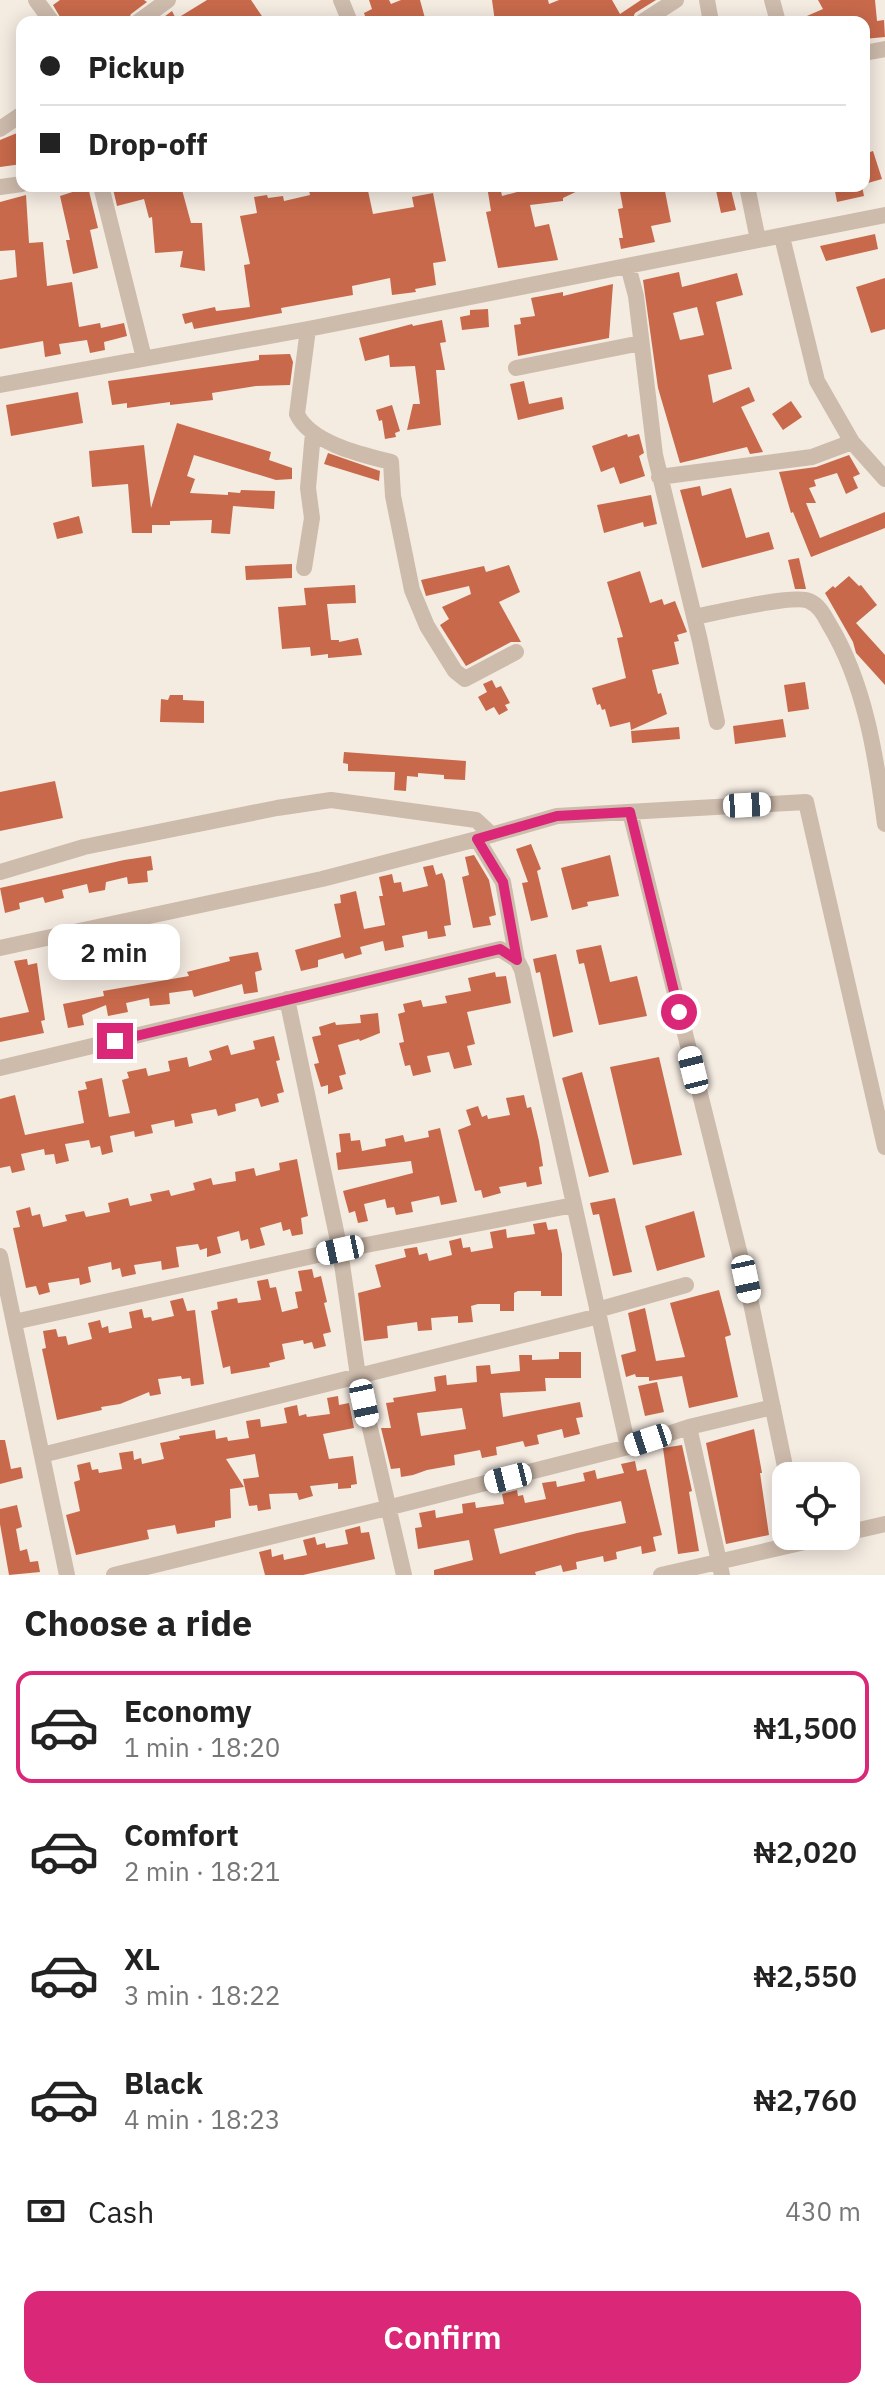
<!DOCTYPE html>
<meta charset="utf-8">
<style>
body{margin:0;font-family:"IBM Plex Sans",sans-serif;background:#f6f6f6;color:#222;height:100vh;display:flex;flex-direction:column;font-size:30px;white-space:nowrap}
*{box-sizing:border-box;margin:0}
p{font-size:26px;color:#767676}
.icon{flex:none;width:44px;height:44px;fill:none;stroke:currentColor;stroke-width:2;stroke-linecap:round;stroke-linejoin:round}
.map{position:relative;height:1575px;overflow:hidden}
.details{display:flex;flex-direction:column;background:#fff;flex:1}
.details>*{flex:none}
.top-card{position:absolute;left:16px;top:16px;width:854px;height:176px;border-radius:16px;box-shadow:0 4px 20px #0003;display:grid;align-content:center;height:176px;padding:0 24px;background:#fff}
.buttons{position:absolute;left:772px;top:1462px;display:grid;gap:16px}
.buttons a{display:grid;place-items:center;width:88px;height:88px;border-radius:16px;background:#fff;box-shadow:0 4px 20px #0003;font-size:40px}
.end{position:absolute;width:36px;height:36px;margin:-18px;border:10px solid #db2777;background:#fff;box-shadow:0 0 0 4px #fff}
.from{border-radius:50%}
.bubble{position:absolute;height:56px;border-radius:16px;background:#fff;box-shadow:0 4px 20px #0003;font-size:26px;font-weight:600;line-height:56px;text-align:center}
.car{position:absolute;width:24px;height:48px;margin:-24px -12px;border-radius:10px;box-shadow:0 0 6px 2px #0007;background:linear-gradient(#fff 24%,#345 0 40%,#fff 0 76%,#345 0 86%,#fff 0)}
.top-card b{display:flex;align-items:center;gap:28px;height:76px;font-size:30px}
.top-card b+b{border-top:2px solid #e0e0e0}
.top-card i{width:20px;height:20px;background:#222}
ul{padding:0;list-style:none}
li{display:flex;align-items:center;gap:24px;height:112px;margin:0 16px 12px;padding:0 8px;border:4px solid transparent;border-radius:16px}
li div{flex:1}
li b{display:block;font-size:30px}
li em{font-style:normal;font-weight:600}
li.current{border-color:#db2777}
li>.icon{width:72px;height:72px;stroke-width:1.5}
h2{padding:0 24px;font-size:36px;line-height:96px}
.pay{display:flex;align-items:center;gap:20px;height:88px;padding:0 24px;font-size:30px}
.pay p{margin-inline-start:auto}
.primary-button{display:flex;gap:16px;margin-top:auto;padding:16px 24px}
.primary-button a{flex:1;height:92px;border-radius:16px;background:#db2777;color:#fff;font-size:32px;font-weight:600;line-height:92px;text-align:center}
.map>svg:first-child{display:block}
</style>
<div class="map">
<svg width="885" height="1575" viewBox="0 0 885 1575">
<rect width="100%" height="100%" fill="#f4ebe1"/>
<path fill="#c8694b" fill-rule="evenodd" d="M60,0H144L147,2L131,14L127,22H63L53,5Z
M207,0H251L266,22H157L172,11L176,19Z
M369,0H389L391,4L401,0H420L426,22H367L364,13L372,9Z
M492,0H548L549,4L559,0H612L620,14L641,0H656L635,13L631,22H542L541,17L495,22Z
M818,0H875L877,21L884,20L885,37L864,39V22H793L823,9Z
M22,131V164L0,167V140Z
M873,151L882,179L868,183L864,171V154Z
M123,186H181L191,223H202L205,271L180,267L183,251L155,253L152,217L149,218L144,199L117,206L113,189Z
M308,186H367L373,214L414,207L412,197L433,193L446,261L433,263L436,285L415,289L416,292L392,295L390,278L352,286L353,295L281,308L282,313L194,329L192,322L185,324L182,314L215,307L216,311L250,307L244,265L250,264L240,216L257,213L254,197L267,195L268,198L283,196L284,201L310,195Z
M487,186H500L502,196L539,186H588L563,198V201L530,205L535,227L549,224L558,260L498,268L486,212L491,211Z
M650,186H664L671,222L651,226L655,242L621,249L619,238H623L618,209L623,208L620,192Z
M715,186H730L736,210L721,213Z
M834,186H862L864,196L837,202Z
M88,187L98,228L90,230L98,268L73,274L66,240H70L60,196Z
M26,195L29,243L43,242L47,286L72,282L79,327L100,323L101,328L124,323L127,336L104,342L105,350L90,353L87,340L59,344L61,354L45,357L43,341L0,349V280L17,277L15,250L0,251V202Z
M875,234L878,249L826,261L820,246Z
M679,272L682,287L737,273L743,295L716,302L732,369L708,375L713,403L749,387L755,401L741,407L763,452L750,454L747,447L680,463L658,388L643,280ZM697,307L704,335L680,340L673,313Z
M885,278V329L871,333L856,287Z
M613,284L609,338L518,356L514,325L521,324L520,318L535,316L531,298L563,292V296Z
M488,309L489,327L462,330L460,317L470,315V310Z
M442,320L446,342L440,343L445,370H436L441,425L407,430L413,404H420L415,366L390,367L389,355L365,361L359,338L412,324L413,326Z
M290,354L293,362L290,385L256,386L212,393L213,400L170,405V402L127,408V403L112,405L108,381L259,360V355Z
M524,381L529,404L562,397L564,409L518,420L510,384Z
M78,392L83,423L11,436L6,405Z
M791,401L802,417L783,430L772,414Z
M392,405L400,431L395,433L396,437L385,439L382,420L379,421L376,410Z
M177,423L271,452L269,460L292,468V479L276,480L194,455L187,476L195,479L190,493L228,495V492L240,493L241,490L275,491L274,509L233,506L230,534L211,533L212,520L170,521V525H152V533H132L128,484L92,487L89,451L144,445L151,508Z
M627,434L628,437L639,434L644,453L639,456L645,476L620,484L614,467L601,472L592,446Z
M328,453L380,471L379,481L324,464Z
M849,455L860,474L853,477L858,488L846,494L837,473L814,480L816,486L809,488L816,503H806L820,538L885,512V528L811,557L793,512L791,513L779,472L816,467Z
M700,486L702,496L731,488L746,538L769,532L774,549L702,568L680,490Z
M651,495L657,524L644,527L643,522L604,533L597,505Z
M79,516L83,533L57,539L53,523Z
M799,558L806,589H795L788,560Z
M292,564V578L246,580L245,566Z
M509,565L520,592L499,602L521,642H511L466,666L440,625L449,619L442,607L471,594L469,586L426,596L421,580L484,566L486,572Z
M640,571L650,603L662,599L664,605L675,601L687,632L677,635L679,641L674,642L679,664L652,670L658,694L661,693L667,714L631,730L630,722L610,727L605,709L602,710L600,704L597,705L592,688L626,678L617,638L623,637L607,582Z
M849,576L859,586L861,585L877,605L856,623L885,655V685L856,653L853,642L825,593L833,586L835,588Z
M355,585L356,603L327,604L331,640H339V642L358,638L362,655L328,658V654L311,656L310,647L282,649L278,607L306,605L304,588Z
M492,680L496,688L501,686L510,703L505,705L508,710L499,715L494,707L486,711L478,697L487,692L483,684Z
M805,682L809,709L788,712L784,685Z
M170,695H183V700L204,701V723L160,722L161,699L168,700Z
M783,719L786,737L735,744L733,726Z
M679,727L680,739L632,743L631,731Z
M344,752L466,761L465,780L444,779V775L418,773V777L407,776L406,791L394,790L395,772L348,771V764L343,763Z
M55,781L63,818L0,831V792Z
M531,844L541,869L537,871L548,917L531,921L522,883L528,882L516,849Z
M474,855L489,880L496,915L489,917L491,925L473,928L462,877L469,875L465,857Z
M610,855L619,896L587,902L588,906L572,910L561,868Z
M151,856L153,870L147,871L148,882L128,884L127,877L106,882L105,890L89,893L87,884L62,890L64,898L45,903L43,897L19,903L20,909L5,913L0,888L124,860Z
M433,865L436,875L442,873L445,881L451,925L444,926L446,936L428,939L427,931L402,936L404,947L385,951L383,941L360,947L362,954L345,959L343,953L318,960V967L301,971L295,950L341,937L334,904L341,903L340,895L356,891L364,929L385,925L379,896H383L379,877L392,874L394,883L401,882L403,892L428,886L423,867Z
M155,926L156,932L163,933L169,958L141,964L137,946L144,944L140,929Z
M601,945L610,982L637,976L647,1016L599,1025L584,963L579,964L576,950Z
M258,952L262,970L255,972L258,992L244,994L242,984L194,997L192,990L169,993L170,1004L150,1006L149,998L126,1003L128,1012L108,1016L106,1005L82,1015L84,1025L68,1028L63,1004L104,996L103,991L189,976L187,972L230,961L229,957Z
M556,954L573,1032L553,1037L540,972L536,973L533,959Z
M27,959L28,965L37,963L45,1020L41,1021L44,1033L0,1042V1018L29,1012L14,961Z
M495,972L496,977L506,976L511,1003L467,1012L475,1044L467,1046L472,1065L454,1069L449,1052L427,1056L431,1072L413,1076L410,1065L405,1066L399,1043L404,1042L398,1014L405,1012L403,1004L421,1000L423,1007L447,1003L445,996L471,991L468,978Z
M378,1013L380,1033L360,1041L359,1039L338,1045L346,1074L339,1076L343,1089L328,1094V1085L321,1087L314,1064L319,1063L312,1037L321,1035L319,1027L335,1022L336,1025L361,1023L360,1015Z
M274,1036L280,1060L276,1061L284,1092L277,1094L279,1102L261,1107L258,1098L235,1104L236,1111L218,1116L216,1109L191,1114L193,1123L175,1127L174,1120L151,1125L153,1133L135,1137L134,1131L110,1136L113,1152L102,1155L100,1146L91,1148L89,1140L65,1144L69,1161L56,1164L54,1154L45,1155L44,1149L21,1154L25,1170L12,1173L10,1166L0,1168V1099L15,1095L25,1135L84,1123L78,1091L87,1089L85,1082L102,1078L109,1117L130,1113L122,1080L129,1078L127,1072L146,1068L148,1076L170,1071L168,1061L187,1057L189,1067L212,1060L209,1051L228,1045L231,1055L255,1049L253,1041Z
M659,1057L682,1155L633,1165L610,1067Z
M582,1072L609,1172L589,1177L562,1078Z
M524,1095L527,1108L531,1107L539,1141L543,1166L539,1167L542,1184L527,1187L526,1182L499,1187L501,1193L483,1198L481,1190L475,1191L458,1130L471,1125L466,1110L478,1106L482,1117L487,1115L488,1119L510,1115L506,1098Z
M440,1128L457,1202L441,1205L439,1196L411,1202L413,1212L396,1215L394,1207L387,1208L385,1199L364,1204L368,1221L358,1223L355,1211L349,1213L343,1191L413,1173L411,1161L338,1170L336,1153L341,1152L339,1134L350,1133L351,1141L360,1140L362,1151L386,1146L385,1139L403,1135L405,1142L429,1137L428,1131Z
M297,1159L308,1216L301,1218L303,1234L292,1236L290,1229L283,1231L281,1222L260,1228L265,1245L250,1249L248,1239L241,1241L239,1231L217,1237L221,1253L207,1257V1248L200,1250L198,1244L176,1247L179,1267L162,1270L161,1261L134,1265L136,1274L122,1277L120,1268L112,1270L111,1262L88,1267L91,1282L80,1285L79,1278L48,1283L50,1292L39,1295L36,1286L26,1288L13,1228L20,1227L16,1211L30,1207L32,1216L40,1214L43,1227L67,1221L65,1215L84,1211L86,1217L110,1212L108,1203L128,1198L130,1206L152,1201L150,1194L169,1190L171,1196L195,1190L193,1183L211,1178L213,1185L236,1181L235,1172L254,1168L256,1176L280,1170L279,1163Z
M615,1198L632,1272L613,1276L599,1214L593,1215L590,1203Z
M694,1211L705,1257L657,1271L645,1226Z
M546,1222L548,1230L557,1229L562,1254V1296H541V1291H518L514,1293V1311H500V1304H478L471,1306L473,1322L458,1323V1316L431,1318L432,1330L418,1331L417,1322L387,1326L388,1338L364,1341L358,1293L381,1287L375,1265L406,1257L404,1249L417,1247L419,1255L427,1253L429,1261L452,1255L449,1241L461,1238L463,1248L470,1247L471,1252L493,1248L490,1232L506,1229L507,1238L535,1234L533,1224Z
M312,1269L314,1278L321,1276L327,1302L324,1303L331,1332L323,1334L326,1346L314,1349L312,1342L304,1344L303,1340L282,1344L285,1359L269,1363L270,1367L231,1374L230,1366L223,1368L211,1311L218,1309L217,1302L237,1298L238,1303L261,1300L257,1281L268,1279L270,1288L276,1287L282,1312L298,1308L295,1292L302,1291L298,1271Z
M719,1290L731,1335L725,1337L738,1397L689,1408L682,1376L649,1381V1377H636L635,1374L626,1377L621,1355L636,1351L628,1313L645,1308L656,1361L685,1357L670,1303Z
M183,1298L187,1311L195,1310L204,1384L191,1386L190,1378L182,1379L181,1376L158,1379L161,1394L150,1396L149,1392L120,1404L101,1407L102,1410L57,1420L42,1349L46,1348L43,1331L56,1329L58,1337L66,1336L68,1345L92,1339L88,1323L100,1320L102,1328L108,1326L109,1333L132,1328L129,1312L142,1309L144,1318L151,1317L152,1321L174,1316L170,1301Z
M559,1352H581V1378H545L546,1391L500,1393L503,1417L580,1402L583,1417L576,1418L580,1434L564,1438L562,1429L537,1435L539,1444L525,1447L523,1441L496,1447L497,1455L482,1458L480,1450L454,1455L455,1465L427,1470L413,1475L401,1477L400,1468L391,1469L381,1428H391L386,1403L394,1402L393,1398L436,1391L434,1377L446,1375L447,1385L477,1382L476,1366L490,1365L491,1374L520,1371L519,1355H532V1360L559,1359ZM462,1408L466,1429L421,1436L417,1413Z
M657,1382L664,1412L645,1416L638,1386Z
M338,1396L339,1405L349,1403L354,1428L323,1434L329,1459L353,1456L357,1484L351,1485V1488L338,1489V1483L310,1486L313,1496L299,1500L297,1493L269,1494L271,1509L258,1511L257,1505L249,1506L243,1479L259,1477L255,1454L226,1459L244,1487L230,1489L231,1518L215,1521V1527L177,1534L175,1525L147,1530L149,1539L76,1555L66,1515L80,1511L74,1482L80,1480L77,1465L90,1462L92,1470L98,1469L99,1473L122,1469L119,1453L133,1451L134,1460L141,1458L142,1464L164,1459L160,1443L180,1439L179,1436L215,1430L216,1439L227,1437L228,1441L249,1438L246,1421L260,1419L261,1427L287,1423L284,1408L297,1405L299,1416L306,1414L307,1417L330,1414L327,1398Z
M754,1429L762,1473H760L769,1535L726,1544L706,1443Z
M0,1440H5L11,1469L21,1467L23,1478L0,1484Z
M682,1445L692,1491L689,1492L699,1551L678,1554L663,1448Z
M635,1461L637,1471L646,1469L662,1535L653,1537L656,1551L642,1554L641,1546L616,1552L617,1559L604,1562L603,1556L576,1562L577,1569L563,1572L561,1565L535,1572L536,1575H434V1570L473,1560L469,1540L418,1549L415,1528L422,1527L419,1513L435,1510L436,1518L463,1513L462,1504L475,1502L476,1508L504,1504L502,1494L517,1490L518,1496L523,1495L525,1503L546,1499L542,1483L556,1481L557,1487L585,1481L583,1473L595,1470L597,1479L624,1473L621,1464ZM621,1501L626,1523L577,1533L500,1554L494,1529Z
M17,1505L22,1527L16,1529L20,1551L27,1549L30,1562L38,1561L40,1572L9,1575L0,1524V1509Z
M360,1526L361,1533L369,1532L375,1559L303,1575H265L259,1552L271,1549L272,1557L283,1554L284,1560L307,1555L303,1540L315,1537L317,1545L325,1543L326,1548L348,1544L345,1530Z"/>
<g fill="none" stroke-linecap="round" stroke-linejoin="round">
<path stroke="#cdbbac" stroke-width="16" d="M36,0L52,22
M341,0L350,22
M707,0L711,22
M772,0L778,22
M138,22L168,0
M642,22L676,0
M864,53L885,49
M0,129L22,114
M101,186L144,358
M747,186L758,240
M0,187L22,184
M782,237L817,381L852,442L885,479
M628,266L636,296L655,455L700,641L717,722
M308,329L297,414C310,443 363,455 391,462L393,496L412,590L427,626L455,671L465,679L516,652
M516,368L641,343
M0,385L308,329L885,215
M659,477L812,457L852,442
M304,568L312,518L308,488L313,433
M694,617C715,613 793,594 809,601C819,605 824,615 829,624C865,683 876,756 885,824
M630,812L746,1279L787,1476
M0,872L84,847L277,808L331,800L476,820L492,835
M0,948L322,879L477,839
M517,960L503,882L477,839L557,816L806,802L885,1147
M287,999L340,1250L358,1376L404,1575
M0,1068L500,949L517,960L522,970L628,1447
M0,1256L67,1575
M597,1310L686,1285
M14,1322L340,1250L574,1205
M689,1427L722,1575
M42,1455L599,1316
M846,1533L885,1524
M114,1575L387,1508L628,1447L689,1427L773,1407
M661,1575L831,1536"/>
</g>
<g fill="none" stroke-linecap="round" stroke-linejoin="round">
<path stroke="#db2777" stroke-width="10" d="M115,1041L500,949L517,960L503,882L477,839L557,816L630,812L679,1012"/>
</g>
</svg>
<div class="buttons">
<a><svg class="icon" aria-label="locate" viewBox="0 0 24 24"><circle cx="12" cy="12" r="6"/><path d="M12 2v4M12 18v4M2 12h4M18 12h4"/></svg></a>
</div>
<i class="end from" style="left:679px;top:1012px"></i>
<i class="end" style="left:115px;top:1041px"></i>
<div class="bubble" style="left:48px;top:924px;width:132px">2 min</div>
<i class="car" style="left:747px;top:805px;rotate:87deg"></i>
<i class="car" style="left:693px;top:1070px;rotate:346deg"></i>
<i class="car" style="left:340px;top:1250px;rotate:258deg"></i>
<i class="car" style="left:746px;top:1279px;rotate:168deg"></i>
<i class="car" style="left:364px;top:1403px;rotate:168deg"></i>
<i class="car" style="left:648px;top:1440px;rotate:252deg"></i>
<i class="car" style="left:508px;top:1478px;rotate:256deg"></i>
<div class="top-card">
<b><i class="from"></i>Pickup</b>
<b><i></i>Drop-off</b>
</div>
</div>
<section class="details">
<h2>Choose a ride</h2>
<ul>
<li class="current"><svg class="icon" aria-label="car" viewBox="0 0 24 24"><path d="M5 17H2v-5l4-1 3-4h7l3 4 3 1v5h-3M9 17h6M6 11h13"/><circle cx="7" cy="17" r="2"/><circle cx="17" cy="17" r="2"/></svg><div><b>Economy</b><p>1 min · 18:20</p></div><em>₦1,500</em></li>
<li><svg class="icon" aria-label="car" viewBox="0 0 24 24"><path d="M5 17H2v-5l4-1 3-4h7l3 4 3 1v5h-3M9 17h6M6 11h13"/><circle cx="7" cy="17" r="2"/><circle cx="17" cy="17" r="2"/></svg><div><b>Comfort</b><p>2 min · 18:21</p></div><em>₦2,020</em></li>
<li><svg class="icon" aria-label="car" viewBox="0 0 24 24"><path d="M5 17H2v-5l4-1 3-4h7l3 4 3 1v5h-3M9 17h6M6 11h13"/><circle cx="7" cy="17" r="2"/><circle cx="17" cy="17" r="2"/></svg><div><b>XL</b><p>3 min · 18:22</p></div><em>₦2,550</em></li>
<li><svg class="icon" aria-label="car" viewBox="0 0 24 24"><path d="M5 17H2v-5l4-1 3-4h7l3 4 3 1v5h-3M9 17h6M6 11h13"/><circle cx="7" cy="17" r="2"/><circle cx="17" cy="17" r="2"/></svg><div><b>Black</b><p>4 min · 18:23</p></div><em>₦2,760</em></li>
</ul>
<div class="pay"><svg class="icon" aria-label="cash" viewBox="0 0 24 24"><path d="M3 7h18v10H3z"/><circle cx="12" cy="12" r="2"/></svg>Cash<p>430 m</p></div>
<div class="primary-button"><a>Confirm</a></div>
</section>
